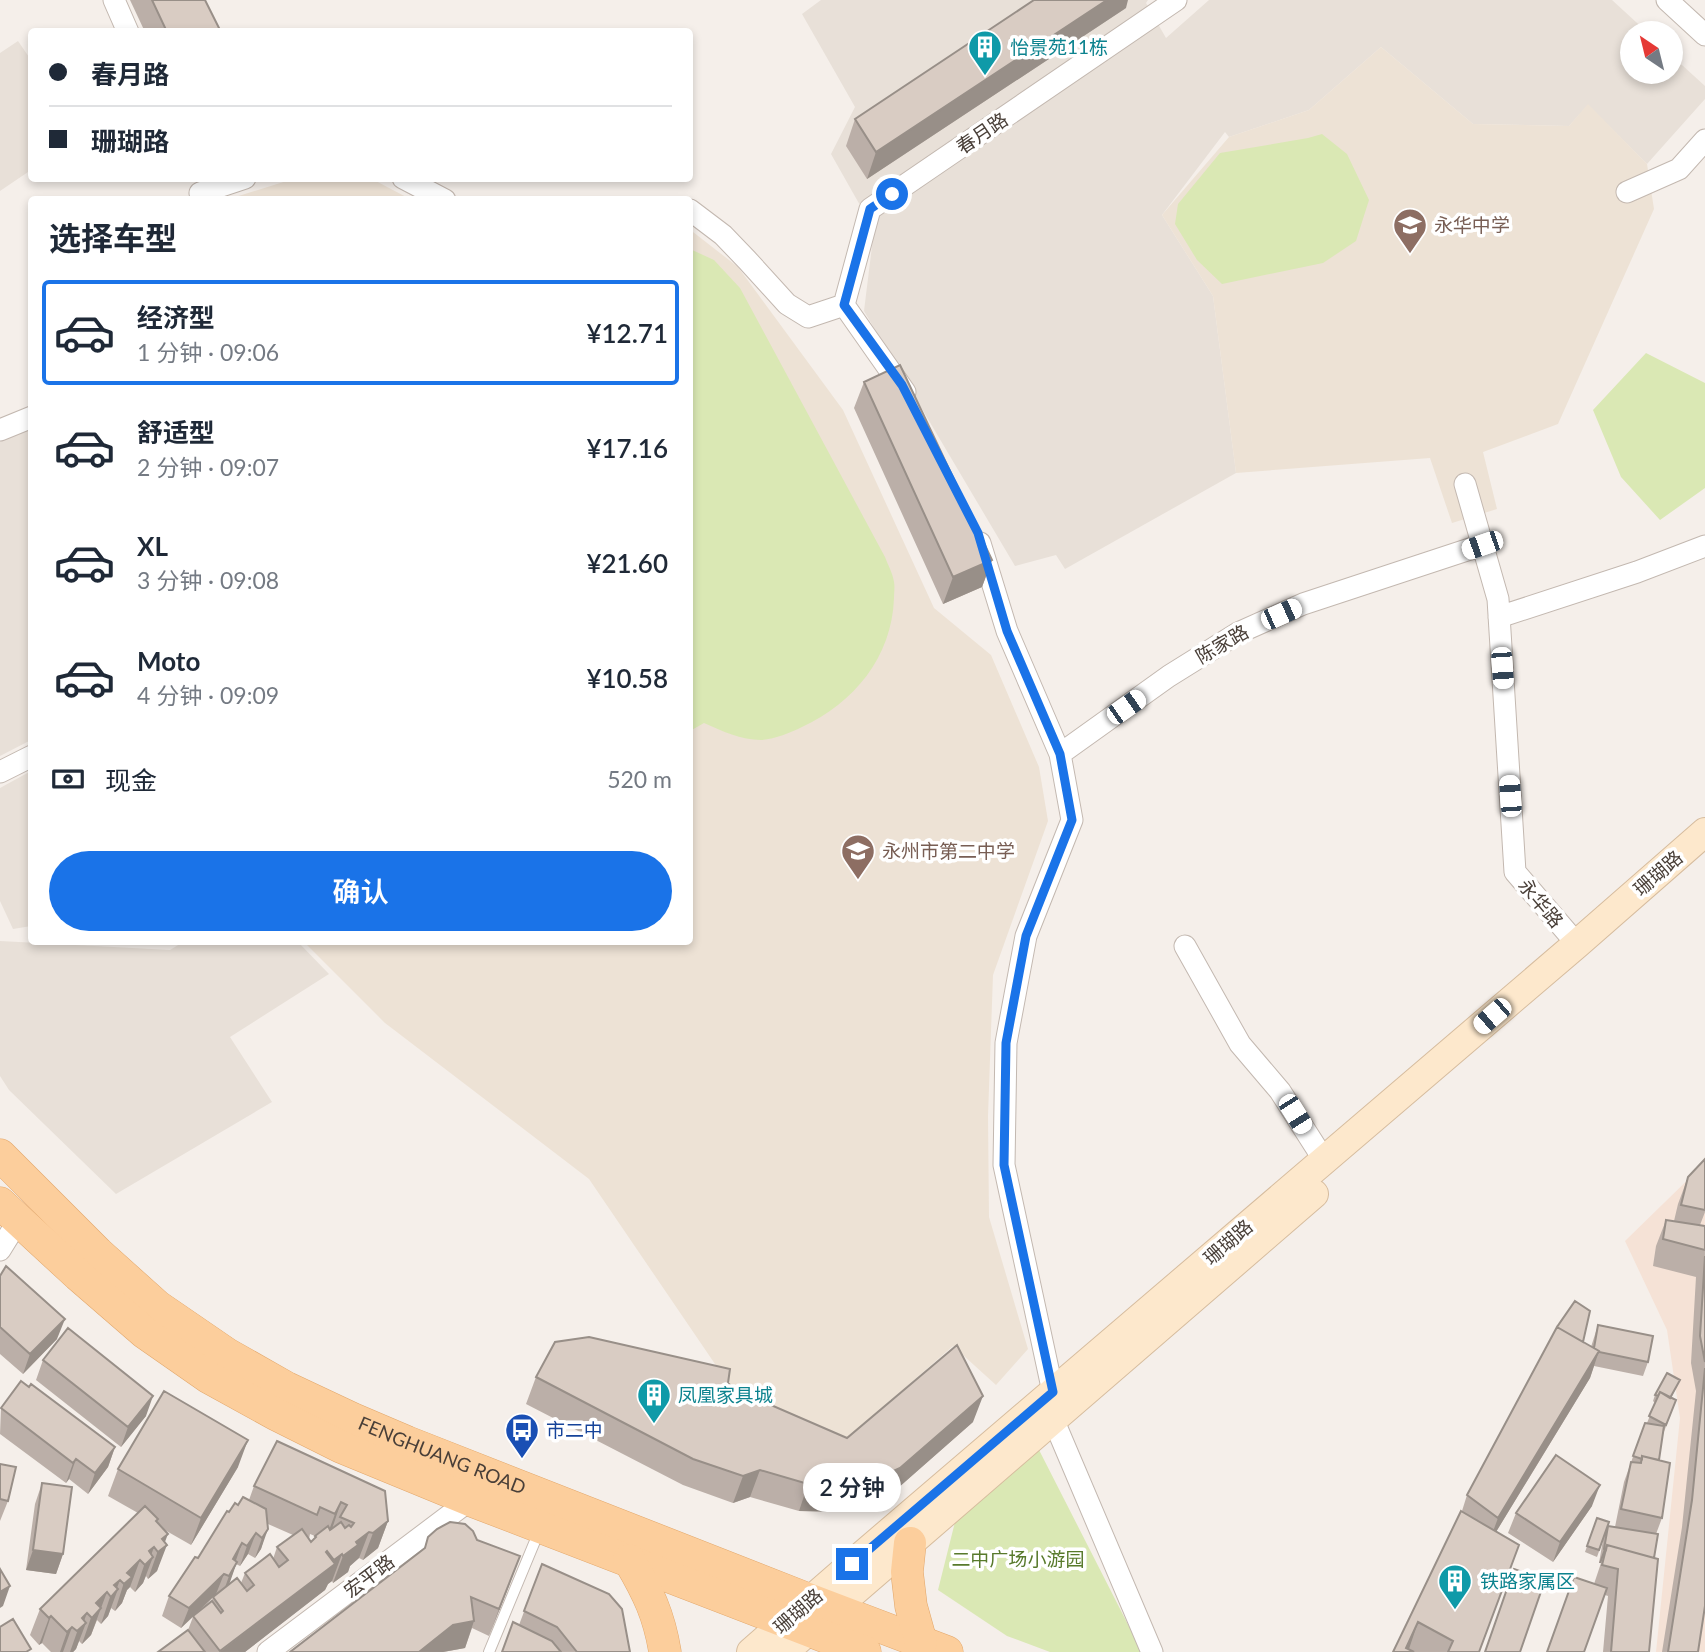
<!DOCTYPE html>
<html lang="zh">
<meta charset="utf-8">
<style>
body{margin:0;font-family:Lato,"Noto Sans SC",sans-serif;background:#f2f2f3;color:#1f2937;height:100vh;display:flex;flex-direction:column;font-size:26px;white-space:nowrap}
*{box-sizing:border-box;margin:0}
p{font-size:23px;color:#747a83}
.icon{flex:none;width:38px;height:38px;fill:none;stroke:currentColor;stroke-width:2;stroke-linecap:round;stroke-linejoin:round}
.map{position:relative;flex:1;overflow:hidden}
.panel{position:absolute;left:28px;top:196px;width:665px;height:749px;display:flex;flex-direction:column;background:#fff;border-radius:7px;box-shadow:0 4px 10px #0003}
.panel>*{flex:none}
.guide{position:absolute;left:28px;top:28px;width:665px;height:154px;border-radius:7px;box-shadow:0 4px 10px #0003;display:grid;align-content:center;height:154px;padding:0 21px;background:#fff}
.needle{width:46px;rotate:325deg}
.controls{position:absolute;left:1620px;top:21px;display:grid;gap:14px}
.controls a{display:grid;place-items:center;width:63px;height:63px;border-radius:50%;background:#fff;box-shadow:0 4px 10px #0003;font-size:35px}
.end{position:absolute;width:32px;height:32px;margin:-16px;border:9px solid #1a73e8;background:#fff;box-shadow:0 0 0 4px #fff}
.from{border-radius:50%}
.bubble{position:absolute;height:49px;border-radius:24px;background:#fff;box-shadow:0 4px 10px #0003;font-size:23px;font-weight:600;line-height:49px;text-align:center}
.car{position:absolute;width:21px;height:42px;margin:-21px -10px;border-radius:9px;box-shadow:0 0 5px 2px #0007;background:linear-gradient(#fff 24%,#345 0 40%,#fff 0 76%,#345 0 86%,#fff 0)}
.guide b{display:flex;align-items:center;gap:24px;height:66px;font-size:26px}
.guide b+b{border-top:2px solid #e0e1e3}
.guide i{width:18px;height:18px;background:#1f2937}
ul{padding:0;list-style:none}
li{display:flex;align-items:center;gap:21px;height:105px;margin:0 14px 10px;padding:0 7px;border:4px solid transparent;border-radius:7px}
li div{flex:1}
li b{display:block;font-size:26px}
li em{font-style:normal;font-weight:600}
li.current{border-color:#1a73e8}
li>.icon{width:63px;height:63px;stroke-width:1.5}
h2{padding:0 21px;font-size:32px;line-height:84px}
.pay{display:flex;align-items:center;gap:18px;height:77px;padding:0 21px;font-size:26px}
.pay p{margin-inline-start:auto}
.cta{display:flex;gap:14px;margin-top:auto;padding:14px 21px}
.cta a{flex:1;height:80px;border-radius:42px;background:#1a73e8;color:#fff;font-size:28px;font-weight:600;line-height:80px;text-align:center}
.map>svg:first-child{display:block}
</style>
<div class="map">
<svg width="1705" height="1652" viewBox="0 0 1705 1652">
<rect width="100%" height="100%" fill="#f5efea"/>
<path fill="#e8e0d8" d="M821,0H1148L1146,3L1166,38L1209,0H1612L1648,33H1633V72H1671V55L1705,86V99L1647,164L1588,105L1569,126L1473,124L1381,47L1309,110L1229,137L1225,132L1162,215L1213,296L1236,473L1065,569L1056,555L1015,566L864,311L874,230L831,154L855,107L802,14Z
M18,41L31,60V170L0,191V53Z
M31,429V740L0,756V441Z
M31,771V926L13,929L0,901V788Z
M0,941L170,950L183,942H298L329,974L230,1037L272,1102L116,1194L9,1090L0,1076Z"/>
<path fill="#f5e2d6" d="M1705,1163V1652H1656L1680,1418L1667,1330L1625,1241Z"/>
<path fill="#ede2d5" d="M1381,47L1473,124L1569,126L1588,104L1647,164L1654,209L1558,424L1483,452L1497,509L1452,523L1430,458L1236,473L1213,296L1162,215L1229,137L1309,110Z
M293,179H372L410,199H229Z
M690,231L693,232L738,267L843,410L934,608L991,655L1039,767L1048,821L993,975L988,1116L989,1217L1028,1349L996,1385L953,1346L913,1381L843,1455L762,1433L589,1179L385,1023L304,942H690Z"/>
<path fill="#dae8b4" d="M1322,134L1347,154L1369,200L1356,241L1323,263L1222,284L1197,260L1175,224L1178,204L1220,153L1308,138Z
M690,249L714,260L740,288L885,557C888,565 893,574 894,582C895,587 894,593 894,598C892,657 854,703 802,727C790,733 775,739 761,740C741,740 722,731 704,723L690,731Z
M1646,353L1705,383V488L1660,520L1621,477L1593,410Z
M1037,1446L1142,1652H1050L1007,1636L938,1590L956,1518Z"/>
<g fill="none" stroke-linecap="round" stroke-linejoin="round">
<g stroke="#c3b8b0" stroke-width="12">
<path id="lane" d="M489,1652L540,1529"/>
</g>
<g stroke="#c3b8b0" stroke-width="23">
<path id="street" d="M114,0L128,32
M1667,0L1705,35
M403,178L445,200
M1627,192L1679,169L1705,140
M200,193L245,178
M690,210L723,235L747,260L787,304L808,317L844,305
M844,305L905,392
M844,305L870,209L1176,0
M0,430L32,417
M1465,484L1498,599L1515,872L1577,944
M980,543L1007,631L1060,754L1072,820L1026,936L1006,1043L1004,1165L1053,1392
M1499,617L1637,572L1705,546
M1060,754L1169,676L1238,633L1303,604L1482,545
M0,772L32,756
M1185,946L1240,1044L1280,1091L1324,1160
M0,1250L18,1221
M1053,1419L1152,1652
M268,1652L470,1500"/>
</g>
<g stroke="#d6bc9e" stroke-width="30">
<path id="secondary" d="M751,1652L852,1564L1577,944L1705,832
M784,1652L1314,1194"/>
</g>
<g stroke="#e2a76b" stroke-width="33">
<g id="primary">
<path id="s1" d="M0,1155L98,1253L157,1306L227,1354L287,1388L353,1419L407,1442L810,1600L947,1652"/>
<path d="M0,1203L78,1275L145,1333L208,1377L277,1415L341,1447L470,1500L865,1652"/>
<path d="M910,1543L907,1572L911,1606L921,1642"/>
<path d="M629,1560C648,1592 659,1615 665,1652"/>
</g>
</g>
<use href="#lane" stroke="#fff" stroke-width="10"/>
<use href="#street" stroke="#fff" stroke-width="21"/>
<use href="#secondary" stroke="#fde8cc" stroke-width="28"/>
<use href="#primary" stroke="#fcce9c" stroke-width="32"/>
</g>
<path fill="#bbafa8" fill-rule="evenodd" d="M130,0H205L221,32H145Z
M1126,8L867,179L846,146L855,119Z
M864,382L992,560L982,587L943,604L854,408Z
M1705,1159V1212L1700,1225L1705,1226V1606L1698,1652H1662L1682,1527L1696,1391L1691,1363L1696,1277L1653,1266L1656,1246L1666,1220L1674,1221L1678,1204L1688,1177Z
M0,1276L57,1339L23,1374L0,1354Z
M1598,1325L1648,1362L1643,1376L1594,1366L1590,1378L1496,1532L1479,1652H1393L1462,1511L1467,1495L1583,1342L1591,1347Z
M43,1360L146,1416L121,1447L36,1380Z
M536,1377L728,1383L734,1389L847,1438L973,1422L890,1495L853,1512L799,1511L750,1497L733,1503L683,1485L526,1404Z
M1680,1380L1671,1398V1414L1663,1434L1659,1460L1662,1518L1656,1534L1649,1652H1603L1608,1596L1605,1595L1594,1584L1601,1563H1599L1603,1540L1597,1557L1585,1552L1597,1518L1608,1526L1615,1527L1624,1482L1645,1423H1647L1655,1403L1653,1401L1655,1395Z
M1,1408L115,1447L108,1467L88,1494L69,1479L66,1483L0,1434Z
M277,1441L388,1521L378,1548L363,1560L359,1558L350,1566L348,1572L333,1583L332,1581L328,1584L325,1590L245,1652H158L188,1630L193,1617L181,1628L162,1616L169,1596L198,1558L229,1512L238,1505L249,1500L254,1486ZM268,1524L293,1535L277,1547L273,1559L245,1573L241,1583L228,1586L236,1564L240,1566L248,1554L255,1558L261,1549ZM310,1534L315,1536L314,1539L311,1542L309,1539ZM213,1598L211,1602L197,1613Z
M0,1464L8,1501L0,1521Z
M238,1467L191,1545L163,1529L165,1543L157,1571L148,1579L146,1576L143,1583L135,1592L130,1587L127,1590L122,1603L115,1611L111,1608L108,1616L101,1624L97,1620L91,1635L82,1644L79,1641L76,1649L73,1652H51L42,1643L39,1645L30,1635L40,1609L138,1513L108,1496L118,1469Z
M42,1483L63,1554L56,1574L26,1570L35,1504Z
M1592,1506L1553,1562L1508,1533L1516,1513Z
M428,1537L477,1540L510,1583L489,1636L472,1628L465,1648L443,1652H290L424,1549Z
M542,1564L630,1652H502L519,1625Z"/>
<path fill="#988f88" d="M1107,0H1128L1126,8L867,179L876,152Z
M992,560L982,587L943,604L953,577Z
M65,1319L57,1339L23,1374L30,1354Z
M1599,1351L1590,1378L1488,1545L1498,1518Z
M153,1396L146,1416L121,1447L128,1427Z
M983,1396L973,1422L890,1495L853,1512L799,1511L808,1484Z
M248,1440L238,1467L191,1545L201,1518Z
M115,1447L108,1467L88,1494L95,1473Z
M76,1459L69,1479L66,1483L73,1463Z
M760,1470L750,1497L733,1503L743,1476Z
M1600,1485L1592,1506L1553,1562L1560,1542Z
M341,1502L332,1529L325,1541L335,1514Z
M388,1521L378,1548L363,1560L373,1533Z
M268,1529L261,1549L255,1558L262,1538Z
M369,1532L359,1558L350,1566L348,1572L333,1583L343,1556L356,1542Z
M256,1533L248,1554L240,1566L247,1546Z
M168,1534L163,1547L167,1545L157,1571L148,1579L162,1539Z
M242,1543L235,1563L233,1559Z
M154,1547L149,1561L153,1557L143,1583L135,1592L149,1551Z
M1604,1549L1606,1550L1601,1563H1599Z
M33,1550L63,1554L56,1574L26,1570Z
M342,1554L332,1581L328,1584L325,1590L245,1652H220L332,1566L334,1560Z
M520,1556L510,1583L489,1636L499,1609Z
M140,1560L130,1587L127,1590L122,1603L115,1611L127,1573Z
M237,1562L230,1582L222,1596L229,1576Z
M224,1574L216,1594L181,1628L189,1608Z
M120,1580L115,1593L118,1589L108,1616L101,1624L114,1585Z
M10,1586L3,1606L0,1608V1592Z
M107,1592L91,1635L82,1644L96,1603Z
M87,1613L82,1626L86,1623L76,1649L73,1652H70L82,1618Z
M51,1616L42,1643L39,1645L49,1618Z
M474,1621L465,1648L443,1652H419L453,1625Z
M1418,1622L1409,1649L1404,1652Z
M72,1627L63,1652H60L67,1632Z"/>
<path fill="#d9ccc3" stroke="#988f88" stroke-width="2" d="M152,0H205L221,32H167Z
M1034,0H1107L876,152L855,119Z
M900,365L992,560L953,577L864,382Z
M1705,1159V1210L1681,1205L1688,1177Z
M1666,1220L1705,1226V1250L1663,1239Z
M1705,1256V1362L1700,1336Z
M6,1266L65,1319L30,1354L0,1327V1276Z
M1575,1301L1590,1311L1583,1342L1557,1327Z
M1598,1325L1653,1336L1648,1362L1599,1352V1351L1594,1348Z
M1557,1327L1599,1351L1498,1518L1467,1495Z
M68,1328L153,1396L128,1427L43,1360Z
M589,1337L730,1369L728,1383L734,1389L847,1438L957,1345L983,1396L900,1468L863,1485L808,1484L760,1470L743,1476L693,1459L536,1377L555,1342Z
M1705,1368V1606L1698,1652H1668L1692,1500Z
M1667,1373L1680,1380L1670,1398L1660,1392L1658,1396L1655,1395Z
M21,1381L29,1387L31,1384L115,1447L95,1473L76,1459L73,1463L1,1408Z
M164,1391L248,1440L201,1518L118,1469Z
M1660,1392L1676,1400L1666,1425L1649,1416Z
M1645,1423L1664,1426L1659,1460L1642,1456V1459L1633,1456Z
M277,1441L385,1491L388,1521L373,1533L369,1532L356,1542L358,1545L343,1556L342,1554L334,1560L327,1551L326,1552L335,1564L220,1651L193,1616L212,1601L221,1613L223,1611L213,1597L237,1578L247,1591L254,1585L245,1573L270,1554L279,1567L288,1560L277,1547L302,1529L311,1542L316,1537L315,1536L328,1526L330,1530L341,1522L345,1528L349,1525L351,1527L354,1523L340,1517L347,1505L341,1502L335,1514L320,1507L317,1515L254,1486Z
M1556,1455L1600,1485L1560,1542L1516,1513Z
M1642,1456L1670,1463L1662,1518L1621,1509L1631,1462L1641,1463Z
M0,1464L16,1467L8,1501L0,1499Z
M42,1483L72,1487L63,1554L33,1550Z
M243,1497L266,1509L268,1529L262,1538L256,1533L247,1546L242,1543L233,1559L237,1562L229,1576L224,1574L189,1608L169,1596L195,1557L198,1558L227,1511L229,1512L235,1503L238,1505Z
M145,1506L158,1519L156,1521L168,1534L162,1539L167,1545L158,1552L154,1547L149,1551L153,1557L145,1565L140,1560L127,1573L132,1577L124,1584L120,1580L114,1585L118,1589L111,1597L107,1592L96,1603L101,1608L92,1618L87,1613L82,1618L86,1623L77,1631L72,1627L67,1632L51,1616L49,1618L40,1609Z
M1461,1511L1519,1545L1479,1652H1448L1453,1641L1418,1622L1406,1648L1414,1652H1393Z
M1597,1518L1609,1522L1599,1550L1587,1546Z
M450,1522L465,1524L473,1531L477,1540L520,1556L499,1609L471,1597L474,1621L453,1625L419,1652H290L425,1548L428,1537L437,1529Z
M1608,1526L1658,1534L1654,1558L1607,1545L1606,1550L1604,1549Z
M1607,1545L1658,1559L1649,1652H1611L1618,1569L1602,1565Z
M542,1564L609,1594L622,1609L630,1652H577L557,1627L524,1611Z
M0,1569L10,1586L0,1592Z
M1514,1569L1545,1580L1520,1652H1485Z
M1574,1577L1607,1588L1584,1652H1547Z
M13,1619L31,1649L26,1652H0V1627Z
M513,1622L552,1641L561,1652H502Z
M188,1630L205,1652H158Z"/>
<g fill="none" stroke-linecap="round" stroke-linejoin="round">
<path stroke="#1a73e8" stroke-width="9" d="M852,1564L1053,1392L1004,1165L1006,1043L1026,936L1072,820L1060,754L1007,631L978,533L902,385L844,305L870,209L892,194"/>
</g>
<defs>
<g id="building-pin" transform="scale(1.75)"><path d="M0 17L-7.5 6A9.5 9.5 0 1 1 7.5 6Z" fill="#0f9aa8" stroke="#fff"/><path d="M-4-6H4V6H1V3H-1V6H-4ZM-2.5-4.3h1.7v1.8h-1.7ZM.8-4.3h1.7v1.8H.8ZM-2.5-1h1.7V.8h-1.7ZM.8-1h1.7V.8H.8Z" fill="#fff"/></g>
<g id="school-pin" transform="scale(1.75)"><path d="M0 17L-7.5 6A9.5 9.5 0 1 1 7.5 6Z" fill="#8d6e63" stroke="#fff"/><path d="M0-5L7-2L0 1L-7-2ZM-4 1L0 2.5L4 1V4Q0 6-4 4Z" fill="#fff"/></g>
<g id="bus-pin" transform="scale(1.75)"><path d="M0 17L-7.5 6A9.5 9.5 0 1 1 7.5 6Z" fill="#1a4fb4" stroke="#fff"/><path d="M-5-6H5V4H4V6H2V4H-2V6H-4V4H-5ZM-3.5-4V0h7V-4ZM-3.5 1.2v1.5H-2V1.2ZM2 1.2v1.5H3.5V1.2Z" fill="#fff"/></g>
</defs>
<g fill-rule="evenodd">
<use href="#building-pin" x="985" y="47"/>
<use href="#school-pin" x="1410" y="225"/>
<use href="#school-pin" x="858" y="851"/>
<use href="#building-pin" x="654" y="1395"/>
<use href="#bus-pin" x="522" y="1430"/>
<use href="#building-pin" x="1455" y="1581"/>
</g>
<g text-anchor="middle" stroke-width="7" stroke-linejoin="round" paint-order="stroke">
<g font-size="19" fill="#0d838f" stroke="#fff" text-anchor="start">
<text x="1010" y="54">怡景苑11栋</text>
<text x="678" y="1402">凤凰家具城</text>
<text x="1480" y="1588">铁路家属区</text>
</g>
<g font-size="19" fill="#493f38" stroke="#fff">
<text transform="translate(982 133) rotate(-34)" y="7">春月路</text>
<text transform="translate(1222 644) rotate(-30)" y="7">陈家路</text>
<text transform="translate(1658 873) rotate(-41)" y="7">珊瑚路</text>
<text transform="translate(1541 903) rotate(50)" y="7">永华路</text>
<text transform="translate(1228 1242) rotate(-41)" y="7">珊瑚路</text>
<text dy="7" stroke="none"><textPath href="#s1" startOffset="541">FENGHUANG ROAD</textPath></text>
<text transform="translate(369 1576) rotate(-37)" y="7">宏平路</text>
<text transform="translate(798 1611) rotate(-41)" y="7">珊瑚路</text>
</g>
<g font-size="19" fill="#785e54" stroke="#fff" text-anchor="start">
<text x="1434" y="232">永华中学</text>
<text x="882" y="858">永州市第二中学</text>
</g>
<g font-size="19" fill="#164399" stroke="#fff" text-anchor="start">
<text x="546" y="1437">市二中</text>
</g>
<g font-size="19" fill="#587a2c" stroke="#fff">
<text x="1018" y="1566">二中广场小游园</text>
</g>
</g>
</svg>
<div class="controls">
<a><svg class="needle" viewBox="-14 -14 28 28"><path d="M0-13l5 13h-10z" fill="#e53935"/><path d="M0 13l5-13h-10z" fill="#747a83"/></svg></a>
</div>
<i class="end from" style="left:892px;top:194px"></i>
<i class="end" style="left:852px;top:1564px"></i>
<div class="bubble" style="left:803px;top:1463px;width:98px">2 分钟</div>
<i class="car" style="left:1482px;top:545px;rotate:251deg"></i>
<i class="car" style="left:1281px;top:614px;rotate:66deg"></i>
<i class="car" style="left:1502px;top:668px;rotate:176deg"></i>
<i class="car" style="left:1126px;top:707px;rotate:55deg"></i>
<i class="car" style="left:1510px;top:796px;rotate:356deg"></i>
<i class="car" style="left:1492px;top:1016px;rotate:229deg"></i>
<i class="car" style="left:1295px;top:1114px;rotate:148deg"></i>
<div class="guide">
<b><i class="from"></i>春月路</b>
<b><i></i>珊瑚路</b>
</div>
<section class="panel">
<h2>选择车型</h2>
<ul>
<li class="current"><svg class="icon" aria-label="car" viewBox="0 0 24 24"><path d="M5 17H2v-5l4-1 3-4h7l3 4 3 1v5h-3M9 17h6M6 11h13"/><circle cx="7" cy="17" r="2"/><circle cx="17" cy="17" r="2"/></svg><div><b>经济型</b><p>1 分钟 · 09:06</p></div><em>¥12.71</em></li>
<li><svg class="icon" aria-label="car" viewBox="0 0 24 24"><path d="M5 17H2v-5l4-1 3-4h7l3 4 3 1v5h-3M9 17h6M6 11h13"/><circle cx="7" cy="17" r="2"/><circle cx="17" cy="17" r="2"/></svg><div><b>舒适型</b><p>2 分钟 · 09:07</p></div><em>¥17.16</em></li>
<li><svg class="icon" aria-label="car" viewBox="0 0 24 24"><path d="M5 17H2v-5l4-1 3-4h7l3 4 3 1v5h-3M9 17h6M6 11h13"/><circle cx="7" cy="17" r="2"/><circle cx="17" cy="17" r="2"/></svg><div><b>XL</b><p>3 分钟 · 09:08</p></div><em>¥21.60</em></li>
<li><svg class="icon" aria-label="car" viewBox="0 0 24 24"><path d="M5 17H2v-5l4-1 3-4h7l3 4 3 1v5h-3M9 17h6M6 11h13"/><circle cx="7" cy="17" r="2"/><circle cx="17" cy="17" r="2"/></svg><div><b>Moto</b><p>4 分钟 · 09:09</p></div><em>¥10.58</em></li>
</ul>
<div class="pay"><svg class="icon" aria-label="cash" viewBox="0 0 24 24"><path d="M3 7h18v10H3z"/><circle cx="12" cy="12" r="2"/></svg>现金<p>520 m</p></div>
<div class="cta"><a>确认</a></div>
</section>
</div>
